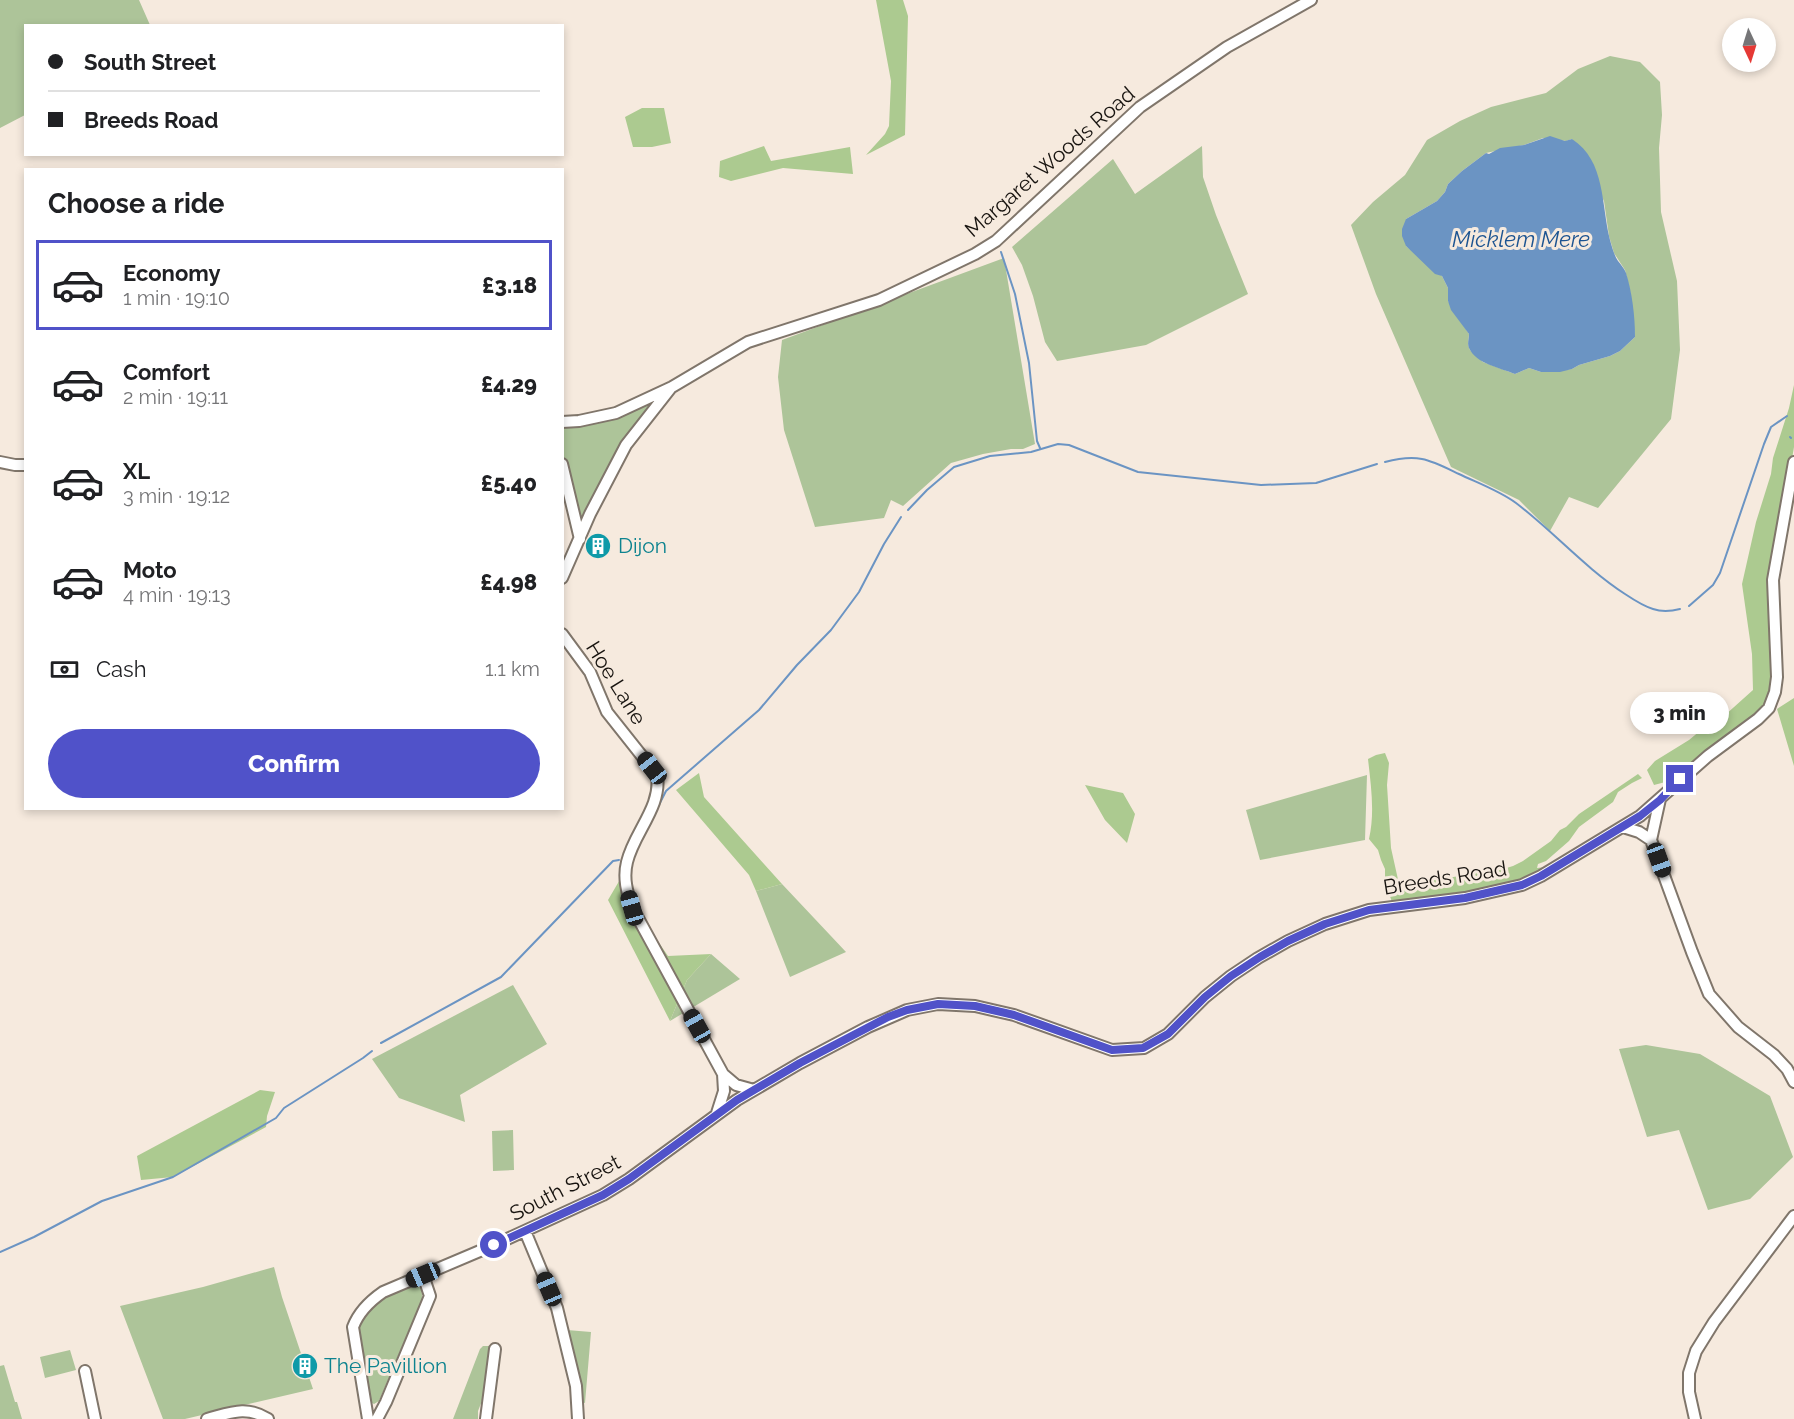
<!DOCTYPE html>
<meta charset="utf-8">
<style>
body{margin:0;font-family:Raleway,sans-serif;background:#f2f2f2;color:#202124;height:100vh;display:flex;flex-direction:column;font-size:22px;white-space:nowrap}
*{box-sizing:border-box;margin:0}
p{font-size:20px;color:#757577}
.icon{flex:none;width:33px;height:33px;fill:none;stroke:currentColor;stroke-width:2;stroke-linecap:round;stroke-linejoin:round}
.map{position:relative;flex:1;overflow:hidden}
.details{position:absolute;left:24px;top:168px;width:540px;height:642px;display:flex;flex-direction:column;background:#fff;border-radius:0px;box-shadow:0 3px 9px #0003}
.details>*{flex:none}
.banner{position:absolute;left:24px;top:24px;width:540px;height:132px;border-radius:0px;box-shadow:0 3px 9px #0003;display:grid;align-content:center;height:132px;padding:0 24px;background:#fff}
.needle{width:39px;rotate:176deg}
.tools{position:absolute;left:1722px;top:18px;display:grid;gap:12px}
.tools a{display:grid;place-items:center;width:54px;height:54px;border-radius:50%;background:#fff;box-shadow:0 3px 9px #0003;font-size:30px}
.end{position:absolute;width:27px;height:27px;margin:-14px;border:8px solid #5052c9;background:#fff;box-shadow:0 0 0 3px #fff}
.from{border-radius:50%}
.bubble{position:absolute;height:42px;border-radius:21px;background:#fff;box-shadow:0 3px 9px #0003;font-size:20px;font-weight:800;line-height:42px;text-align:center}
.car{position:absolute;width:18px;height:36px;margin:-18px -9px;border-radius:8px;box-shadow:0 0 4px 2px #0007;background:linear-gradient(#222 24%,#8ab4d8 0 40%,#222 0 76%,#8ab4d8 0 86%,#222 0)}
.banner b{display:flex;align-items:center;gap:21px;height:57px;font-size:22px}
.banner b+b{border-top:2px solid #e0e0e0}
.banner i{width:15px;height:15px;background:#202124}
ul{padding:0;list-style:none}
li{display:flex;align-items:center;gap:18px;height:90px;margin:0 12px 9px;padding:0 12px;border:3px solid transparent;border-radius:0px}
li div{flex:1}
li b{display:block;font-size:22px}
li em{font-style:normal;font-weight:800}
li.current{border-color:#5052c9}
li>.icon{width:54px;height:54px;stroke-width:1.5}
h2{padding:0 24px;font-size:27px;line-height:72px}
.pay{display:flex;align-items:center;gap:15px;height:66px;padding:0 24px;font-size:22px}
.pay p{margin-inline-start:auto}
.cta{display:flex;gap:12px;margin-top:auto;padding:12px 24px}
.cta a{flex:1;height:69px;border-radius:36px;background:#5052c9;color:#fff;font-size:24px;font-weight:800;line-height:69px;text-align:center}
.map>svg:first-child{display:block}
</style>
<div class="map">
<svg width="1794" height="1419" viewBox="0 0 1794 1419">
<rect width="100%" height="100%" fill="#f6eade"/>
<path fill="#adc499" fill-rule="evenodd" d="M0,0H139L150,25L26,26L25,115L0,128Z
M1610,56L1640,62L1660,82L1662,115L1659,148L1661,212L1677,281L1680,350L1671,419L1598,508L1569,497L1550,531L1519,500L1451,467L1376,294L1351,225L1373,202L1405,175L1427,140L1460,121L1491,107L1546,93L1578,69ZM1543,138L1566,141L1572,139L1604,201L1609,236L1614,253L1625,270L1630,291L1635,337L1620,351L1610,356L1579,365L1572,369L1541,372L1529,368L1515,374L1483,362L1470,350L1468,345L1469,334L1448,301V288L1442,276L1406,246V219L1437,201L1445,192L1448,184L1462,171L1486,153L1524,145Z
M1202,146L1203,177L1216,215L1248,294L1146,345L1057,361L1045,342L1033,296L1022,265L1012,247L1113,159L1135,194Z
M1004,258L1035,444L1023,449H1011L983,454L951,463L903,506L891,500L884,518L815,527L784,430L778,377L782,340Z
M652,401L653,405L597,492L582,519L577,517L563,454L562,425Z
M1367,775L1365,840L1260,860L1246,810Z
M782,884L846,952L790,977L756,891Z
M711,954L740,979L670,1021L687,980Z
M513,985L547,1044L460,1095L465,1122L399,1098L372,1059Z
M1646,1045L1700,1054L1770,1096L1793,1157L1750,1199L1708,1210L1679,1130L1647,1137L1619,1049Z
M513,1130L514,1170L493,1171L492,1131Z
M274,1267L282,1297L313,1389L185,1419H163L120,1306L203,1287Z
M414,1283C420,1286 423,1291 422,1299L379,1401L374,1404L367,1400L356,1332L361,1319L370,1304Z
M567,1330L591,1332L585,1403L581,1402Z
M483,1346H493L485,1393L478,1411V1419H453L480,1349Z
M70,1350L76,1370L45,1378L40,1357Z
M4,1365L15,1402H17L22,1419H0V1366Z"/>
<path fill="#acca90" d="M876,0H903L908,16L905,135L866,155L885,134L889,126L891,81Z
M642,108H664L671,143L652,147H633L625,117Z
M764,146L771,161L850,147L853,174L783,168L731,181L719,177L720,161Z
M1794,385V447L1781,524L1774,673L1767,706L1673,780L1654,785L1647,770L1655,761L1689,740L1712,721L1724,716L1753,690L1752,654L1742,584L1756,522L1771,474L1773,458L1789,408Z
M1794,698V766L1777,709Z
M1385,753L1389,763L1387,785L1391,848L1399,884L1428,880H1438L1469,874L1500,870L1513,866L1523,861L1551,841L1560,830L1566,827L1579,814L1638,774L1642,778L1632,783L1618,792L1613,802L1579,827L1569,841L1546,861L1538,864L1537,868L1546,867L1528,880L1470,895L1457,892L1438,898L1392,902L1385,882V869L1381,860L1378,850L1369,839C1375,813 1371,786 1368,759L1376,755Z
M699,773L704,797L782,884L756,891L749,875L676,790Z
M1085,785L1123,793L1135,814L1127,843L1105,820Z
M625,871L644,921L668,956L711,954L687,980L670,1021L608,900Z
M260,1090L275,1092L267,1116L266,1127L173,1177L141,1180L137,1156Z"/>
<path fill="#6b94c3" d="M1550,136L1565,141L1572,139C1606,161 1601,205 1610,240C1612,247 1614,255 1618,261C1621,265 1624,268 1626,273C1632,292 1635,316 1635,337L1620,351L1610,356L1579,365L1572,369L1560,372H1541L1529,368L1515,374C1501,368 1476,364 1469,348C1467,344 1469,339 1469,334L1451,310L1448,301V288L1442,276L1435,274L1406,246L1402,236V229L1406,219L1437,201L1445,192L1448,184L1462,171L1486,153L1489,154L1500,148L1524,145Z"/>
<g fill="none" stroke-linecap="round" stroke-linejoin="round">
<path stroke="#6b94c3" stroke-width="2" d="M1001,252L1015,294L1029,363L1037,441L1040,448
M1790,437L1791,438
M1385,462C1419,453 1430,460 1459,474C1478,483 1500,491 1516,503C1554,532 1585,568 1625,594C1634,600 1643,606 1653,609C1662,612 1672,611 1680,609
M908,510L927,490L954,467L990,456L1031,452L1058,444L1069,445L1138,472L1261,485L1316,483L1377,464
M1689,606L1713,585L1720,573L1764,444L1771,427L1787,416
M637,848L666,791L759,710L797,665L831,630L859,592L884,544L901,517
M381,1043L501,977L613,861L619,860
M0,1252L34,1237L102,1201L173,1177L276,1118L284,1108L363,1058L372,1051"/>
<g stroke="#80766b" stroke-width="14">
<path id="minor" d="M562,422L579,421L616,413L672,387L748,342L879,300L975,254L996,241L1140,107L1227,47L1311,0
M0,462L15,465H26
M562,464L580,539
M562,578L590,514L626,445L670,389
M562,634L590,672L607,712L657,775C662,807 634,832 627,862C623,878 627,892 632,907L723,1074L736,1085L754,1090
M1623,827L1639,832L1651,840L1692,952L1709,994L1738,1027L1774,1055L1787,1069L1794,1082
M1651,840L1660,799
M717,1113L724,1091L723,1074
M525,1231L557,1308L576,1386L578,1419
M85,1371L95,1419
M207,1419C230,1413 246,1405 268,1419
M368,1419L353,1327C359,1311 370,1301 383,1292L494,1245L603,1195L629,1179L737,1100L800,1063L868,1027L907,1010L938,1004L975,1006L1014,1015L1112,1050L1144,1048L1168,1034L1205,997L1231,976L1258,958L1288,941L1325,924L1369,910L1465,898L1522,885L1541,876L1640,816L1708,756L1758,719L1769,708L1775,692L1777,677L1773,580L1794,462
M377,1419L386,1402L430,1296L423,1275
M486,1419L495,1349
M1695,1419L1689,1392V1373L1696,1351L1714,1322L1794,1216"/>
</g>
<use href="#minor" stroke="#fff" stroke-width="10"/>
</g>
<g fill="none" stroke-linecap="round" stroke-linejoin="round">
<path stroke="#5052c9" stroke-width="8" d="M494,1245L603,1195L629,1179L737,1100L800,1063L888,1017L907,1010L938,1004L975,1006L1014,1015L1112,1050L1143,1048L1168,1034L1205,997L1231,976L1260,957L1288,941L1325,924L1369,910L1465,898L1522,885L1541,876L1640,816L1660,800L1680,779"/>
</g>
<defs>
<g id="building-disc" transform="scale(1.35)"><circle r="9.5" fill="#0f9aa8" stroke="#f6eade"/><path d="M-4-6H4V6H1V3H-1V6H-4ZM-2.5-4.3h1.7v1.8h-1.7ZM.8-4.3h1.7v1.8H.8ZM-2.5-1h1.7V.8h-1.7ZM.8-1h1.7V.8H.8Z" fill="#fff"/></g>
</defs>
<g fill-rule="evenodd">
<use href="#building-disc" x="598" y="546"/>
<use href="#building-disc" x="305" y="1366"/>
</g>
<g text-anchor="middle" stroke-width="6" stroke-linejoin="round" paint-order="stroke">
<g font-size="21" fill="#17130f" stroke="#f6eade">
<text transform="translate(1050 162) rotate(-41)" y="7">Margaret Woods Road</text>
<text transform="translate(616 683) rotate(58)" y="7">Hoe Lane</text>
<text transform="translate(1445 878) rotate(-9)" y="7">Breeds Road</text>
<text transform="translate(565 1188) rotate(-27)" y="7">South Street</text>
</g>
<g font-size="21" fill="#0d838f" stroke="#f6eade" text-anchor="start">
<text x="618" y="553">Dijon</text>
<text x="324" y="1373">The Pavillion</text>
</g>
<g font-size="22" font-style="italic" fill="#1d5491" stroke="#f6eade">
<text x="1521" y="247">Micklem Mere</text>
</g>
</g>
</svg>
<div class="tools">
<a><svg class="needle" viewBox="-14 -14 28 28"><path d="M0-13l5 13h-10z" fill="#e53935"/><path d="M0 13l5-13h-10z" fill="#757577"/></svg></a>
</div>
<i class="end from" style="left:494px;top:1245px"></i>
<i class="end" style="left:1680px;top:779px"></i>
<div class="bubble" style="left:1630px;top:692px;width:99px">3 min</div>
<i class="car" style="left:652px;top:768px;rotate:322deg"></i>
<i class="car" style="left:1659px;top:860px;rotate:160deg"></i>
<i class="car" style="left:632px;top:908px;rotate:344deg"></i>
<i class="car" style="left:697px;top:1026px;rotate:331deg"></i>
<i class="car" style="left:423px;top:1275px;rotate:247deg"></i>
<i class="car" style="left:549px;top:1289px;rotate:337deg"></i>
<div class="banner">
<b><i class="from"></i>South Street</b>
<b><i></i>Breeds Road</b>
</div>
<section class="details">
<h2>Choose a ride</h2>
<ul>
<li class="current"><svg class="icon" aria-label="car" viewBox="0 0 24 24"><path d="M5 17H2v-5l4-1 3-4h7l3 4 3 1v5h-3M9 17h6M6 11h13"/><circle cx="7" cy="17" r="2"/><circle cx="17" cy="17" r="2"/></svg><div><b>Economy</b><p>1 min · 19:10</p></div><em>£3.18</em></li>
<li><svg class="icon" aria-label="car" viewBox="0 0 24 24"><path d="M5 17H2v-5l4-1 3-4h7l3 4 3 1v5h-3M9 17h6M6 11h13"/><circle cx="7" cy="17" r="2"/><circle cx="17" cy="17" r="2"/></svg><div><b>Comfort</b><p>2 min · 19:11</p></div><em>£4.29</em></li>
<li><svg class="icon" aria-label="car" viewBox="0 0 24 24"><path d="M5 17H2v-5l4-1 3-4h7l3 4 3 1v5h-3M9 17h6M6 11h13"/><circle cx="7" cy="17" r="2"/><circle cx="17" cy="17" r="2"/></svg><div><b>XL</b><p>3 min · 19:12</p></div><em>£5.40</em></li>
<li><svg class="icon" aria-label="car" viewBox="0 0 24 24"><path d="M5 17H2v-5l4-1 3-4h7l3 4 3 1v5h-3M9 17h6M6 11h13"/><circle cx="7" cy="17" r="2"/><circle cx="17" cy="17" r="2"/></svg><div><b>Moto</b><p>4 min · 19:13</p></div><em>£4.98</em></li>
</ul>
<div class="pay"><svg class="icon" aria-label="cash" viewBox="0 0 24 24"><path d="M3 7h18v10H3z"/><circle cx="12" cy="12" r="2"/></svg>Cash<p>1.1 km</p></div>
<div class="cta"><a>Confirm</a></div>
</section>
</div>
